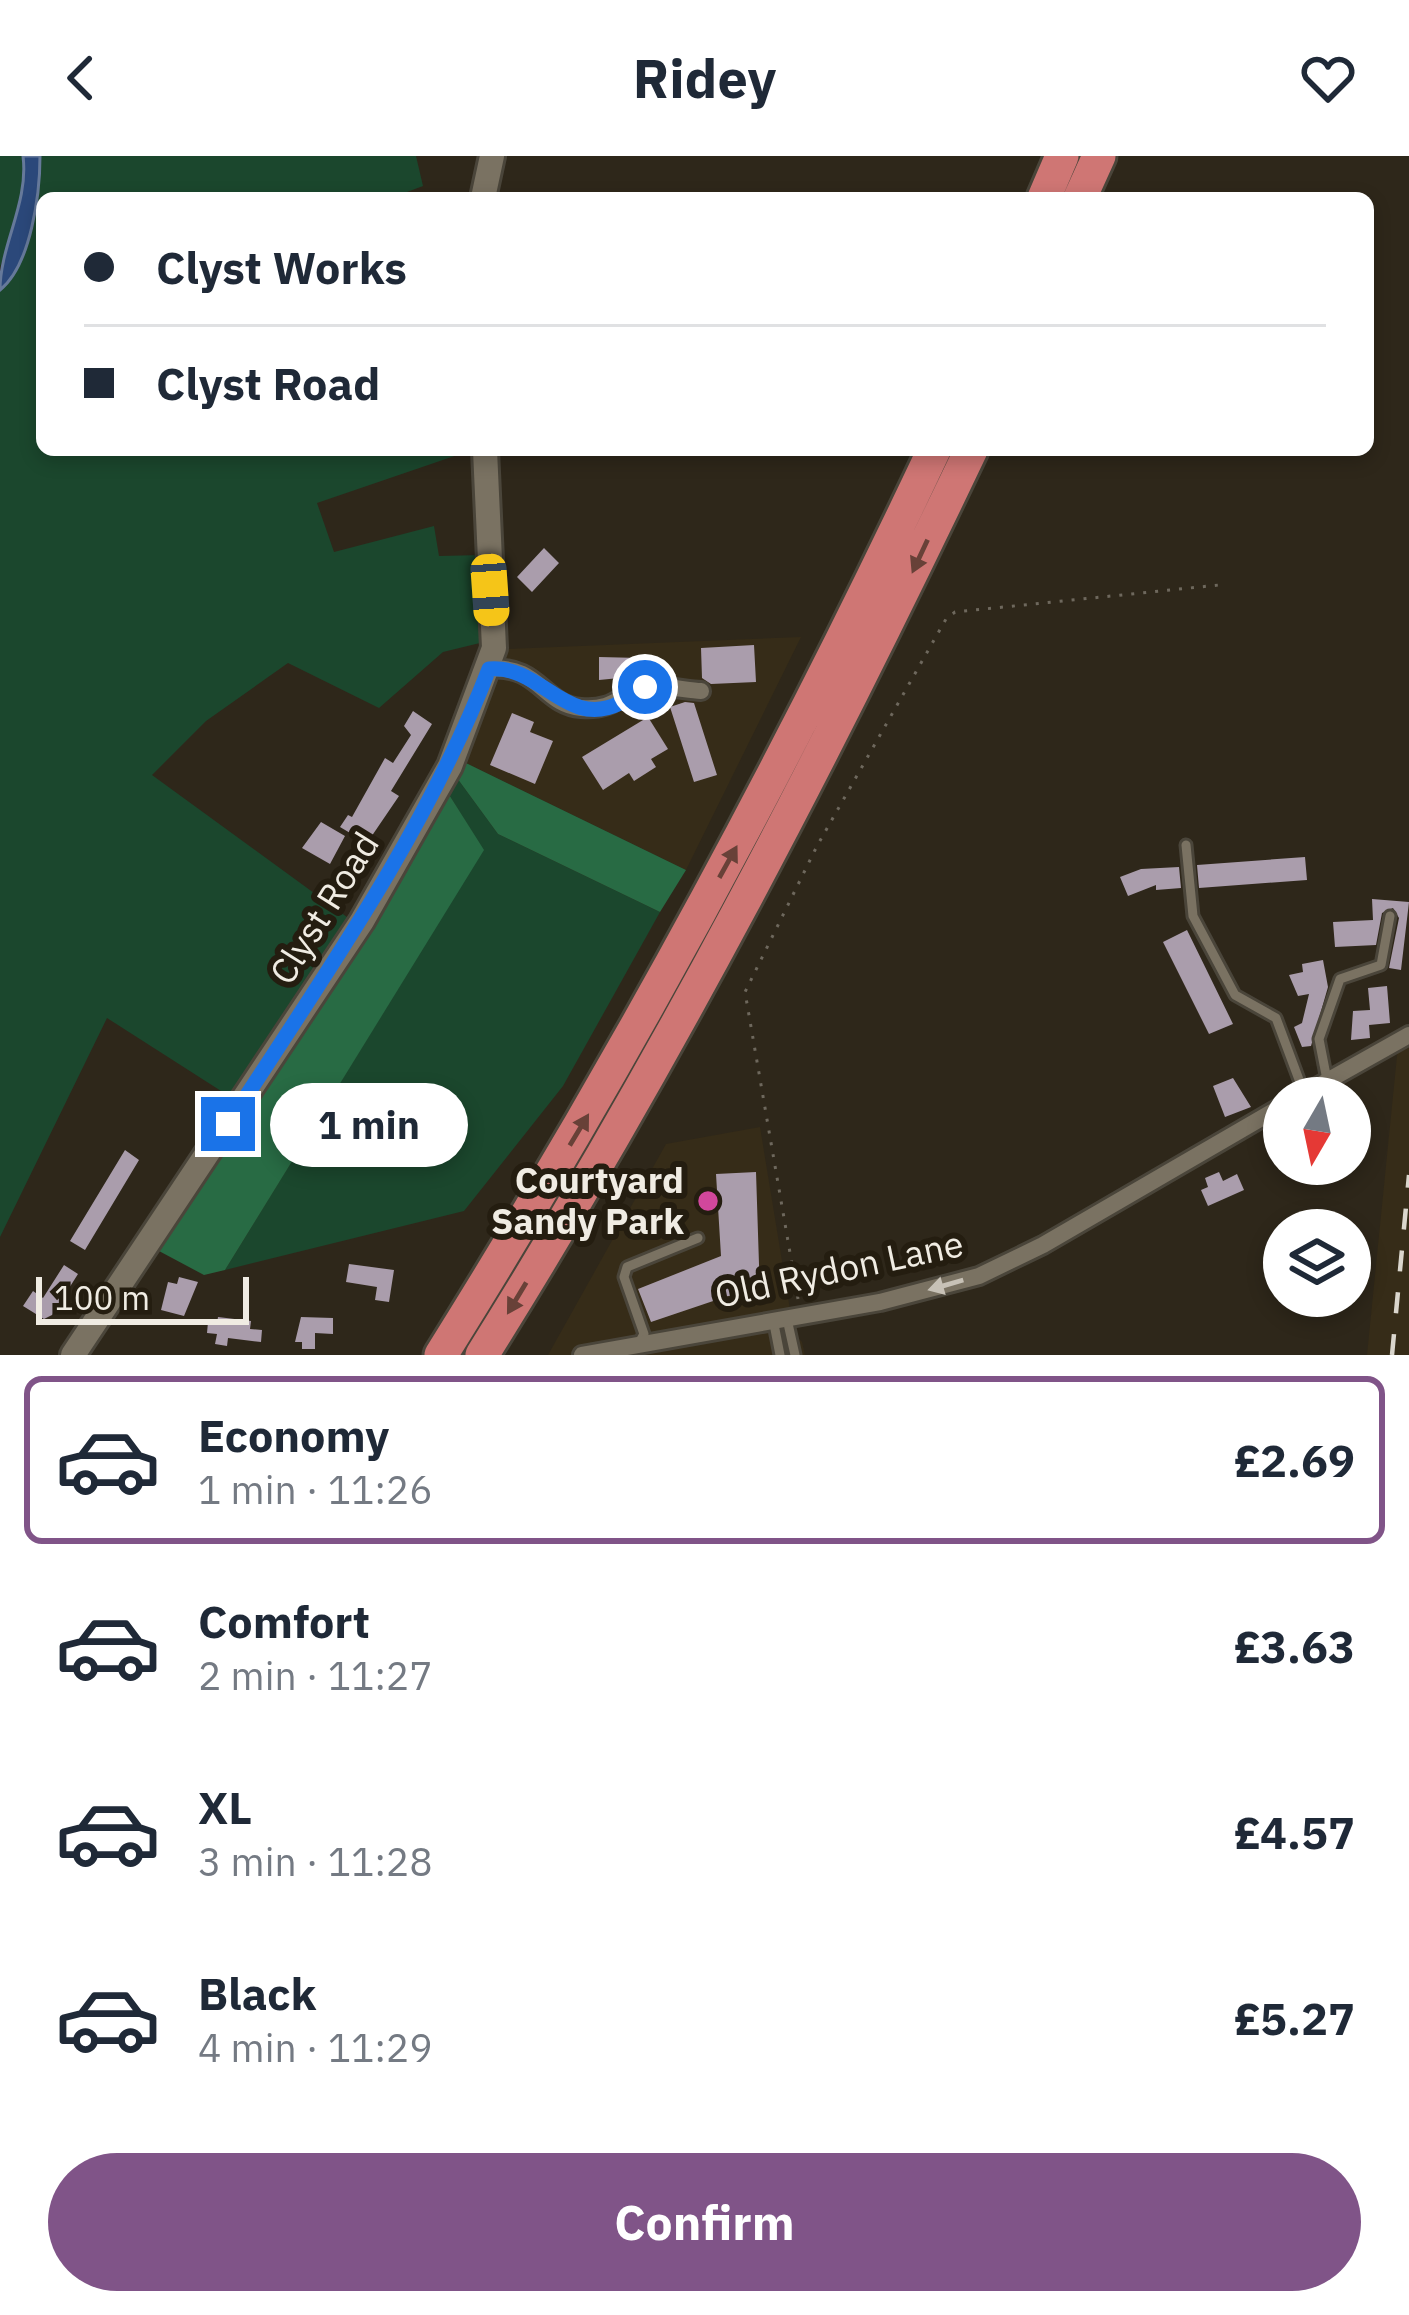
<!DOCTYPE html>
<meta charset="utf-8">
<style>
body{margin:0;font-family:"IBM Plex Sans",sans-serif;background:#f2f2f3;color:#1f2937;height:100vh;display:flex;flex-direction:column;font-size:45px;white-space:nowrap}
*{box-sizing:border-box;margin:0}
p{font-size:39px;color:#747a83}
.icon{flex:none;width:66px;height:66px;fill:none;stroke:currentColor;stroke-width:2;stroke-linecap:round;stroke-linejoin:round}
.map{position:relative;height:1199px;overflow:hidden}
.drawer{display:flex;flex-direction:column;background:#fff;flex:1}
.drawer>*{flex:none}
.hud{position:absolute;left:36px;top:36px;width:1338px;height:264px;border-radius:18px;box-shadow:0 6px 18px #0003;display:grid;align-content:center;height:264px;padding:0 48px;background:#fff}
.needle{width:78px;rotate:189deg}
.buttons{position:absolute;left:1263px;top:921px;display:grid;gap:24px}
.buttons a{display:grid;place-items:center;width:108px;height:108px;border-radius:50%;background:#fff;box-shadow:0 6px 18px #0003;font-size:60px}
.scale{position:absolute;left:36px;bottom:30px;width:213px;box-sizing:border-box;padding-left:12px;border:6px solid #f0ece3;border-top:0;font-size:33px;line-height:42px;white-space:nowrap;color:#f0ece3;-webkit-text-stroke:9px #241d10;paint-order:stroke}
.end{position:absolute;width:54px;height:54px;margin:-27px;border:15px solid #1a73e8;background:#fff;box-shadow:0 0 0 6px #fff}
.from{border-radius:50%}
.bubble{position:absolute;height:84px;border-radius:42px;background:#fff;box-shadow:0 6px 18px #0003;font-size:39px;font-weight:800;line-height:84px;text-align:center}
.car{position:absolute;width:36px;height:72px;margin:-36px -18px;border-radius:15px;box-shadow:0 0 9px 3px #0007;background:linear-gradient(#f5c518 24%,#345 0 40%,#f5c518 0 76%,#345 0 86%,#f5c518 0)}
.hud b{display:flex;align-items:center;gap:42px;height:114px;font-size:45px}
.hud b+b{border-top:3px solid #e0e1e3}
.hud i{width:30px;height:30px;background:#1f2937}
ul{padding:21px 0 0;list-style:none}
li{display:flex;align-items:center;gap:36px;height:168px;margin:0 24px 18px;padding:0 24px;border:6px solid transparent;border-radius:18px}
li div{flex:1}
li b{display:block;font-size:45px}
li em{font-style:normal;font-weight:800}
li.selected{border-color:#805488}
li>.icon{width:108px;height:108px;stroke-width:1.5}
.cta{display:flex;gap:24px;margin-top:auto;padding:24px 48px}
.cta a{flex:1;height:138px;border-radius:72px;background:#805488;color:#fff;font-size:48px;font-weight:800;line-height:138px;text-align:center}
header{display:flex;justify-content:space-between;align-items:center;height:156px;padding:0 48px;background:#fff;font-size:54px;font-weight:800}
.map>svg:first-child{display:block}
</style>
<header><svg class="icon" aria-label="back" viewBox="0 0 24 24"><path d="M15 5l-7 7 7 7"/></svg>Ridey<svg class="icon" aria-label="heart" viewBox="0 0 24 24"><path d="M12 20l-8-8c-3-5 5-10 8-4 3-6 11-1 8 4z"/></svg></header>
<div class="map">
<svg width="1409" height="1199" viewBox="0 0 1409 1199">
<rect width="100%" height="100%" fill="#2e271a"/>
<path fill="#362c18" d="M801,481L686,714L466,607L505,493Z
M1409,887V1199H1367L1398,890Z
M760,971L794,1178L802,1186L805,1199H548L666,988Z"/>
<path fill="#1b472d" d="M0,0H23L24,6L19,58L0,111Z
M40,0H416L423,30L407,36L406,42H42V294H472L317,347L334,396L434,370L439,400L483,399L484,486L443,496L379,552L288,507L206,565L152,619L351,764L232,942L107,862L0,1081V134C31,108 40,38 40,0Z
M457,622L498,678L660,756L563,930L464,1055L225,1114L483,694L448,637Z"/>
<path fill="#286b44" d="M466,607L686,714L660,756L498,678L457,622Z
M448,637L484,694L225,1114L204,1119L159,1095Z"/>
<path fill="#2b487a" stroke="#66799a" stroke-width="3" d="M23,0H40C40,38 31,109 0,134C0,89 29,47 23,0Z"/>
<path fill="#aa9dac" d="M544,392L559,407L532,436L517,421Z
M754,489L756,526L711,528L702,522L701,492Z
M599,501L640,502V520L599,524Z
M685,546L694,547L717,619L694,626L670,551Z
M413,555L432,568L391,635L399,640L367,687L340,671L348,659L352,661L385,602L393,607L411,579L404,570Z
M512,557L534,566L530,576L553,585L535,628L490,609Z
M648,561L668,593L651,603L656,611L634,625L629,617L603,634L582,601Z
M321,666L345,680L330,708L302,692Z
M1305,701L1307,724L1199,732L1197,709Z
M1179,711L1181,732L1156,734V729L1128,740L1120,721L1141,713Z
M1372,743L1409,746L1401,814L1389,812L1399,762L1393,752L1382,757L1376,789L1335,791L1333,766L1373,764Z
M1187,774L1233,868L1209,878L1163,786Z
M1323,804L1328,831L1311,890L1302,891L1294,871L1302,867L1309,838L1298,840L1289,819L1303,816L1302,808Z
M1387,830L1390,867L1369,869L1370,882L1351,884L1353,855L1370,854L1368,832Z
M1233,922L1251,951L1225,961L1213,930Z
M125,994L139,1004L85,1094L70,1085Z
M756,1016L760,1139L728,1140L651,1166L638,1133L721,1100L716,1018Z
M1219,1016L1223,1025L1237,1018L1244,1034L1208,1050L1201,1034L1208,1031L1205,1022Z
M349,1108L394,1114L389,1146L375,1144L377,1131L346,1126Z
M64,1109L78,1118L52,1159L44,1163L23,1150L33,1135L43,1142Z
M179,1121L198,1126L184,1160L161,1154L168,1126L177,1128Z
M218,1161L251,1165L250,1173L262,1174L261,1186L228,1182L227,1190L215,1188L217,1178L207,1177L208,1166L217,1167Z
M301,1161L333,1162V1178L315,1177V1193H302V1186H295Z"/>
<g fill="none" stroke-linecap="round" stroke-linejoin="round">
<g stroke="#4a453a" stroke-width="15">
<path id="lane" d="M1186,689L1193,760L1235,839L1276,862L1304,937
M1327,924L1319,883L1340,823L1381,809L1390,760
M773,1163L780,1199
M787,1163L795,1199
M639,1187L644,1178L624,1121L627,1111L698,1082"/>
</g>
<g stroke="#4a453a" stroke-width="22">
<path id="street" d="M489,513C539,508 543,549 581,552C614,555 620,538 643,532C659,528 684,534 701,535
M1297,942L1409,879
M582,1199L880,1146L979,1120L1043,1089L1284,949"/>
</g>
<g stroke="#4a453a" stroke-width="30">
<path id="secondary" d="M483,42L492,0
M73,1199L362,765L450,610L494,492L485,294"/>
</g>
<g stroke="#4a453a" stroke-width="39">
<path id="highway" d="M1044,42L1062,0
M1080,42L1099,0
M441,1199C624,906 787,606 934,294
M482,1199C665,907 823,604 971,294"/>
</g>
<path stroke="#6e685d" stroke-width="3" stroke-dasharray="3 9" stroke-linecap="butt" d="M798,1143L745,836L817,690L946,463L955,456L1219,429"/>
<use href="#lane" stroke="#7a7262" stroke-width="9"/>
<use href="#street" stroke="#7a7262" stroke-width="16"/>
<use href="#secondary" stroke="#7a7262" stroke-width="24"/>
<use href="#highway" stroke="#cf7674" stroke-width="33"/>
<path stroke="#dad6cd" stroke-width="4.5" stroke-dasharray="21 21" stroke-linecap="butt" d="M1392,1199L1409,1019"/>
</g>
<defs><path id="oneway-solid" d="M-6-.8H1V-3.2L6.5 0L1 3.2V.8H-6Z" transform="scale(3)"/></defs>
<g fill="#684138">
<use href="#oneway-solid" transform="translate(920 400) rotate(115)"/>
<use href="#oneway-solid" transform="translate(728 706) rotate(-61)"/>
<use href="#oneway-solid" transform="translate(579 974) rotate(-59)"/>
<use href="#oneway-solid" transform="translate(517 1142) rotate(121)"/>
</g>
<use fill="#c7c1b6" href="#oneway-solid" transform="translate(946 1129) rotate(164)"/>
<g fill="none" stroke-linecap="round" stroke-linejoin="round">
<path stroke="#1a73e8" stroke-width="15" d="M228,968C324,820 425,678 489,513C541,508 566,574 620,547C629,542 636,535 645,531"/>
</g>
<circle fill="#d1479c" stroke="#241d10" stroke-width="4.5" cx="708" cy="1045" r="12"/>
<g text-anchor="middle" stroke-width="12" stroke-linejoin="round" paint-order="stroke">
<g font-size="36" fill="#f0ece3" stroke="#241d10">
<text transform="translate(324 752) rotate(-58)" y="13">Clyst Road</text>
<text transform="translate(839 1113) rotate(-12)" y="13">Old Rydon Lane</text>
</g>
<g font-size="36" font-weight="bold" fill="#f0ece3" stroke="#241d10" text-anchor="end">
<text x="684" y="1037">Courtyard<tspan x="684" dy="41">Sandy Park</tspan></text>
</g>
</g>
</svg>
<div class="buttons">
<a><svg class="needle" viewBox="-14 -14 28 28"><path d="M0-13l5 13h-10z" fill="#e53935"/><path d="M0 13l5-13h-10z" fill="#747a83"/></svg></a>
<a><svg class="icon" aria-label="layers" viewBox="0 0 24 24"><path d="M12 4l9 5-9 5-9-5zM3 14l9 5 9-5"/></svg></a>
</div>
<div class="scale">100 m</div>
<i class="end from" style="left:645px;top:531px"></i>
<i class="end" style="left:228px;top:968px"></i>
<div class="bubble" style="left:270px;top:927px;width:198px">1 min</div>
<i class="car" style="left:490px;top:434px;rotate:176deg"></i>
<div class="hud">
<b><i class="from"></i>Clyst Works</b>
<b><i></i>Clyst Road</b>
</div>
</div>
<section class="drawer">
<ul>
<li class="selected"><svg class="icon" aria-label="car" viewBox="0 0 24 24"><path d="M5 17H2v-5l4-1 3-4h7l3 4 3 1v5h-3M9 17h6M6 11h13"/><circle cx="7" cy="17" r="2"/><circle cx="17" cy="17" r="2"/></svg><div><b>Economy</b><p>1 min · 11:26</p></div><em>£2.69</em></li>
<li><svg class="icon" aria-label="car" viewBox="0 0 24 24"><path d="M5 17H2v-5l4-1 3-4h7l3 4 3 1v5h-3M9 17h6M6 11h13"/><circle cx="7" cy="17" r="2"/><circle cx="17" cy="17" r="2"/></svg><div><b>Comfort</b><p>2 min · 11:27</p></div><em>£3.63</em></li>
<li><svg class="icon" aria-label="car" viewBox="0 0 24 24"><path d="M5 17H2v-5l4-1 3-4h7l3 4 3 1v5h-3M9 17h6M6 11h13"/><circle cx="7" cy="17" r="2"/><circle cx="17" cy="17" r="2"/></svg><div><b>XL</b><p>3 min · 11:28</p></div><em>£4.57</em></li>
<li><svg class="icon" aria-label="car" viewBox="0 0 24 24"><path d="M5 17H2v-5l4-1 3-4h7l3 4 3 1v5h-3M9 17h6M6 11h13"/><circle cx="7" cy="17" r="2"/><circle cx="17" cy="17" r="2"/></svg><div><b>Black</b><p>4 min · 11:29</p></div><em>£5.27</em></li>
</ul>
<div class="cta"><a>Confirm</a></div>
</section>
